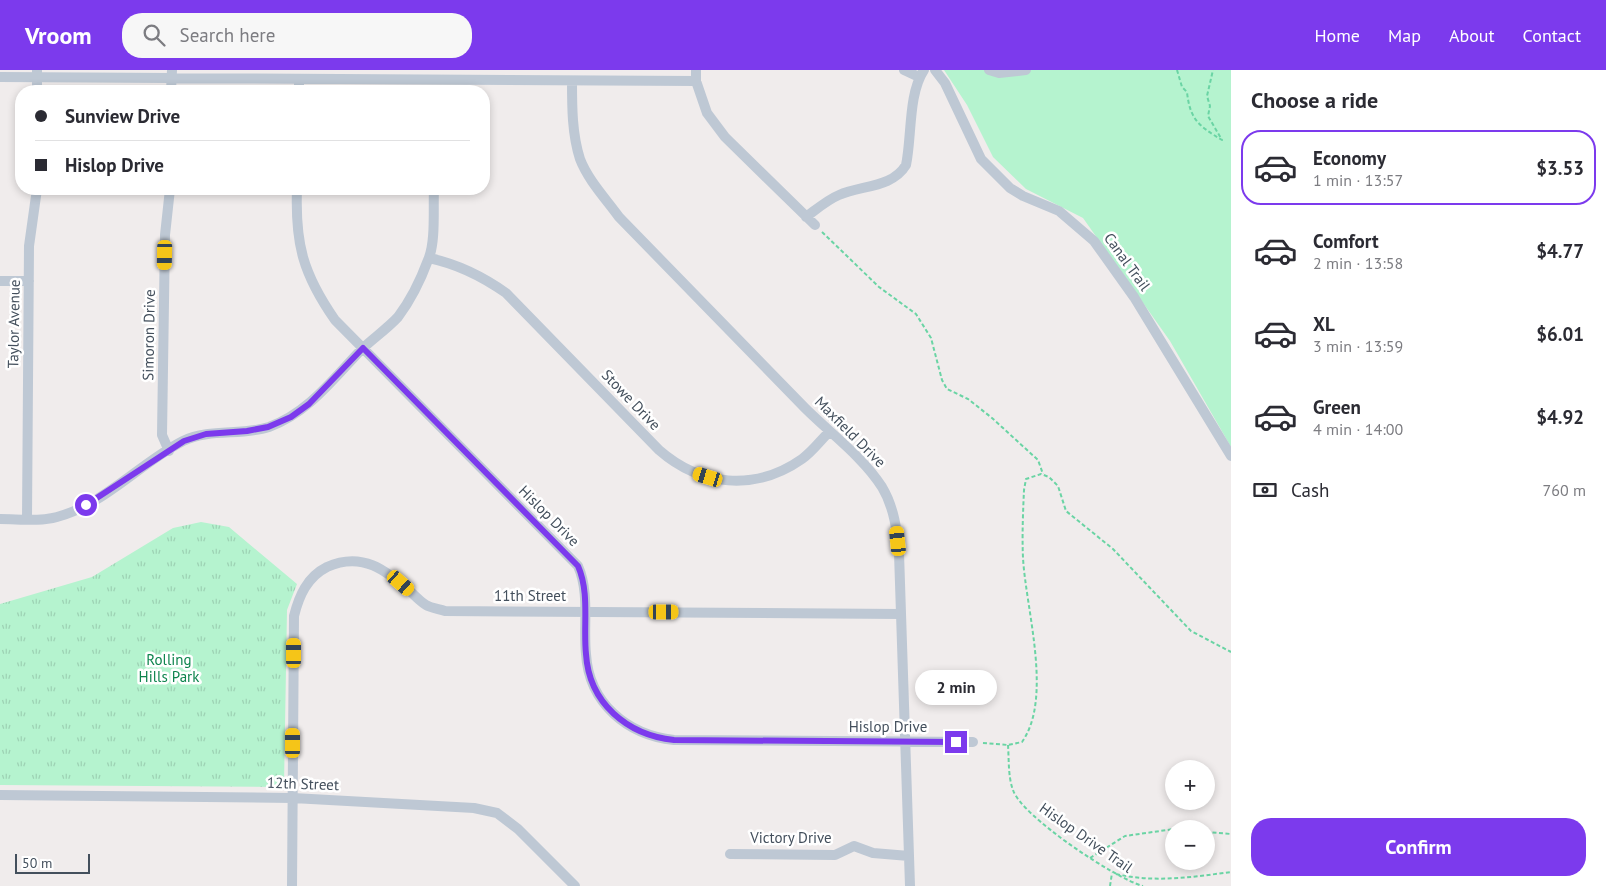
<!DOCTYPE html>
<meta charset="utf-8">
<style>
body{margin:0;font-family:"PT Sans",sans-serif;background:#f7f7f7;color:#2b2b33;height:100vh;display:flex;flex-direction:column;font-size:19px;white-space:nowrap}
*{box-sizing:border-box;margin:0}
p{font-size:16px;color:#7c7c81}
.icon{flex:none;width:28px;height:28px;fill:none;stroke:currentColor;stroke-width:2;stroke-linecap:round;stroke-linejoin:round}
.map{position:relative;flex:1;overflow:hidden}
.panel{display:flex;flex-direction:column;background:#fff;width:375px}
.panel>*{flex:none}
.guide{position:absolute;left:15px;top:15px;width:475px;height:110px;border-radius:20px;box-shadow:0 2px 8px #0003;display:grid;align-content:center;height:110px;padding:0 20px;background:#fff}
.tools{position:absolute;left:1165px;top:690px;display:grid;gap:10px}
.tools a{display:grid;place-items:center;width:50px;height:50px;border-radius:50%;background:#fff;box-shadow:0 2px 8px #0003;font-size:25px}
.scale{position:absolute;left:15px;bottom:12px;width:75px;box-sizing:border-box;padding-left:5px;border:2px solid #434f5c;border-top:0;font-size:14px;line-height:18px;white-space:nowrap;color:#434f5c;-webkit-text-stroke:4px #fff;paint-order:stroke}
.end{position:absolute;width:22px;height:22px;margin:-11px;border:6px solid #7c3aed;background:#fff;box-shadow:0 0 0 2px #fff}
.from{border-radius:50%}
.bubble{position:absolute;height:35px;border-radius:18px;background:#fff;box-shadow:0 2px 8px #0003;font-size:16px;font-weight:700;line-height:35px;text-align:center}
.car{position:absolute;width:15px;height:30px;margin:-15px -8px;border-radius:6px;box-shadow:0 0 4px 1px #0007;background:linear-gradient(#f5c518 24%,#345 0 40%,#f5c518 0 76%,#345 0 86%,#f5c518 0)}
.guide b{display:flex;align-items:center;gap:18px;height:48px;font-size:19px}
.guide b+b{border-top:1px solid #e1e1e2}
.guide i{width:12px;height:12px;background:#2b2b33}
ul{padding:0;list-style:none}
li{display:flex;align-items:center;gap:15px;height:75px;margin:0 10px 8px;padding:0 10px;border:2px solid transparent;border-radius:20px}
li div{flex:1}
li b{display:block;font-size:19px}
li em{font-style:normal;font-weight:700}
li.on{border-color:#7c3aed}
li>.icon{width:45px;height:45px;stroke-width:1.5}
h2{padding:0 20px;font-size:22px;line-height:60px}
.pay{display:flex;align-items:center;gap:12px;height:55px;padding:0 20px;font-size:19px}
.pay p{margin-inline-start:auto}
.cta{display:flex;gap:10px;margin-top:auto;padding:10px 20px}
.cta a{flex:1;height:58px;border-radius:20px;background:#7c3aed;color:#fff;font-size:20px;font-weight:700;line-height:58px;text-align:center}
header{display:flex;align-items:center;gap:30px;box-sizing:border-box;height:70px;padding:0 25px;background:#7c3aed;color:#fff}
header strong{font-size:24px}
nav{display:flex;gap:28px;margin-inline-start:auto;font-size:18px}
.search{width:350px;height:45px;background:#f7f7f7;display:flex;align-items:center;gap:12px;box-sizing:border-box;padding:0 18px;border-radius:20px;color:#7c7c81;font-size:19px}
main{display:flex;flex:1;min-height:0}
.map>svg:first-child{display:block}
</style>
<header>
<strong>Vroom</strong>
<div class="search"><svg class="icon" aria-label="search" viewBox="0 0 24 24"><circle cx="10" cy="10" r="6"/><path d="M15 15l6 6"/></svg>Search here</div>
<nav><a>Home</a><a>Map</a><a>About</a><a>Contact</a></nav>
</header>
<main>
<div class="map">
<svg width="1231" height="816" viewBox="0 0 1231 816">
<defs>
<pattern id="park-tufts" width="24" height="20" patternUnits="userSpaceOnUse" patternTransform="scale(1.25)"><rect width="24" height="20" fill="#b5f3cf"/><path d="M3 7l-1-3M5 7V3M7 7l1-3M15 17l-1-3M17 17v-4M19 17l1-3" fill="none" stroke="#9dd2b4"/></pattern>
</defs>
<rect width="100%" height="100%" fill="#f0ecec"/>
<path fill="#b5f3cf" d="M944,0H1231V377L1170,271L1083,148L1026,119L993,87L967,35Z"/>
<path fill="url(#park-tufts)" d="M201,452L229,457L297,514L287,540L284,715L280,717L0,715V534L92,507L173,458Z"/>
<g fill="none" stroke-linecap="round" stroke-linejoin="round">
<path stroke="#6ad4a4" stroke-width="2" stroke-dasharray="4 2.5" stroke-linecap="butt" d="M1177,0L1182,17L1187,22C1190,50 1199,56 1222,70L1208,46L1210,36L1207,26L1213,0
M822,162L879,217L916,244L931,268L942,310L947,319L968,329L992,348L1038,390L1043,404
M983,673L1008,675L1022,672C1053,628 1026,540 1023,488C1022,466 1023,442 1024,420L1026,409L1041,404L1049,407L1058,416L1066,441L1113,479L1191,561L1231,582
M1008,675C1009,689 1008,707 1013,720C1021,746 1116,809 1143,816
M1206,762L1231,764
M1090,788L1125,766L1174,759
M1116,804C1154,813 1193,807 1231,802
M1110,816L1112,803"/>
<path stroke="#bec8d4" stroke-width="10" d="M696,0V11L707,43L725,67L815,155
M904,0L919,7
M935,0L945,13L981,89L1010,118L1023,126L1059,141L1094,171L1134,227L1231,386
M989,0L999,3L1026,0
M0,7L696,11
M572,11C572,37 572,64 580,89C588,110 606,129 619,147C681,211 743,274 805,338C830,363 863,387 882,417C894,437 897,460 899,483L910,816
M37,21V0
M171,21L172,0
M299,21V9
M436,21V10
M297,119C295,174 303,204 335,250L578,496C590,523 583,556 586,584C589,633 627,665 674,670L973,672
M806,147C817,139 827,130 839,125C862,115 892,118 906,95C912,67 908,24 924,0
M429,188C458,194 482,206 506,223L659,380C700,416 755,422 802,389C812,382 820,371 829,362
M0,211H29
M169,381L162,365L165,165L170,119
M0,449C19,449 39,452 57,447C105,434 140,393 183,371C210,358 241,366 269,357C308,343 333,309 361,280C372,269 387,259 398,247C410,231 421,209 428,190C436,172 433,139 434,119
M27,449L29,176L37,119
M0,725L293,728L474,738L497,743L518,759L575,816
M730,784L835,785L854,776L873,783L909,786
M292,816L294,546C299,526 307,507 327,497C362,481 386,500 412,523C416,527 421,532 426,535C431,538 439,539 445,541L901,544"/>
</g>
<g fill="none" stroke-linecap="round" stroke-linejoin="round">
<path stroke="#7c3aed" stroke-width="6" d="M86,435L184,371L206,364L247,361L268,357L291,347L309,334L363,278L578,496C590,523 583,556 586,584C589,633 627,665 674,670L956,672"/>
</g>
<g text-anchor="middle" stroke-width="5" stroke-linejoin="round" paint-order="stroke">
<g font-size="15" fill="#434f5c" stroke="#fff">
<text transform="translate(1127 192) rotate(54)" y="5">Canal Trail</text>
<text transform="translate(14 254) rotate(-89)" y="5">Taylor Avenue</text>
<text transform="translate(149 265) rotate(-89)" y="5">Simoron Drive</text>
<text transform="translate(631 330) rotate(46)" y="5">Stowe Drive</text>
<text transform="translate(850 362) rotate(45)" y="5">Maxfield Drive</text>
<text transform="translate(549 446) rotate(45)" y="5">Hislop Drive</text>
<text x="530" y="531">11th Street</text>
<text x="888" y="662">Hislop Drive</text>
<text transform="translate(303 714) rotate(2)" y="5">12th Street</text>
<text x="791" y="773">Victory Drive</text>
<text transform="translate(1086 768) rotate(35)" y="5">Hislop Drive Trail</text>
</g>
<g font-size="15" fill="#0d844d" stroke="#fff">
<text x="169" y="595">Rolling<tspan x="169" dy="17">Hills Park</tspan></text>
</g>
</g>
</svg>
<div class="tools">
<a>+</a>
<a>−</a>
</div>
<div class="scale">50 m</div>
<i class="end from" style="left:86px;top:435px"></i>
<i class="end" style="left:956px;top:672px"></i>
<div class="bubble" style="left:915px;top:600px;width:82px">2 min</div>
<i class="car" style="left:165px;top:185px;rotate:181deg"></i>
<i class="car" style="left:708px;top:407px;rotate:287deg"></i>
<i class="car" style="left:898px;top:471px;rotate:354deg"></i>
<i class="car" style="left:401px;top:513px;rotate:131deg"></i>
<i class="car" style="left:664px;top:542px;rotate:90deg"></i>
<i class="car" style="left:294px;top:583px;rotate:0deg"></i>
<i class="car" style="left:293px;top:673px;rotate:0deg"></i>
<div class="guide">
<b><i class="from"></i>Sunview Drive</b>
<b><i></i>Hislop Drive</b>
</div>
</div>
<section class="panel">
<h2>Choose a ride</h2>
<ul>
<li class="on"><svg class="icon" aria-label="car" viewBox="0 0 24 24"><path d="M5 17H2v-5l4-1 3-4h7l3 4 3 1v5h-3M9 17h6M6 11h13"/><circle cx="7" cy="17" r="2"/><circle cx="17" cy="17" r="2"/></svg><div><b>Economy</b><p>1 min · 13:57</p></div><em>$3.53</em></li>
<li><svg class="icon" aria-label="car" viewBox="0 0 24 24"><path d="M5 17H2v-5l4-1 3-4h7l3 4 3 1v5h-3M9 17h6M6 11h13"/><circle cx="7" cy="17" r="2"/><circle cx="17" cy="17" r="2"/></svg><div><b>Comfort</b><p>2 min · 13:58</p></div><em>$4.77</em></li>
<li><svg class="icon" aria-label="car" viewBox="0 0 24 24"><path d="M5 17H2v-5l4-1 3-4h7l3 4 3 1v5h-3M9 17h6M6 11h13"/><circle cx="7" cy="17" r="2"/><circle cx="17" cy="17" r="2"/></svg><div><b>XL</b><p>3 min · 13:59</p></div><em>$6.01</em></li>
<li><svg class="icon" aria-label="car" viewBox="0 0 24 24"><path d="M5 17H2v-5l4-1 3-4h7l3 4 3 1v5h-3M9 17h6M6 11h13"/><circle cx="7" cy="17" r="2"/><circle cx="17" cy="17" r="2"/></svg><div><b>Green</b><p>4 min · 14:00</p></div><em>$4.92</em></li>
</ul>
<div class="pay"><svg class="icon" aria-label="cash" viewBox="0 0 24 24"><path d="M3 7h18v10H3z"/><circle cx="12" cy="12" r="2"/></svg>Cash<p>760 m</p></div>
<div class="cta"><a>Confirm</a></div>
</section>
</main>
